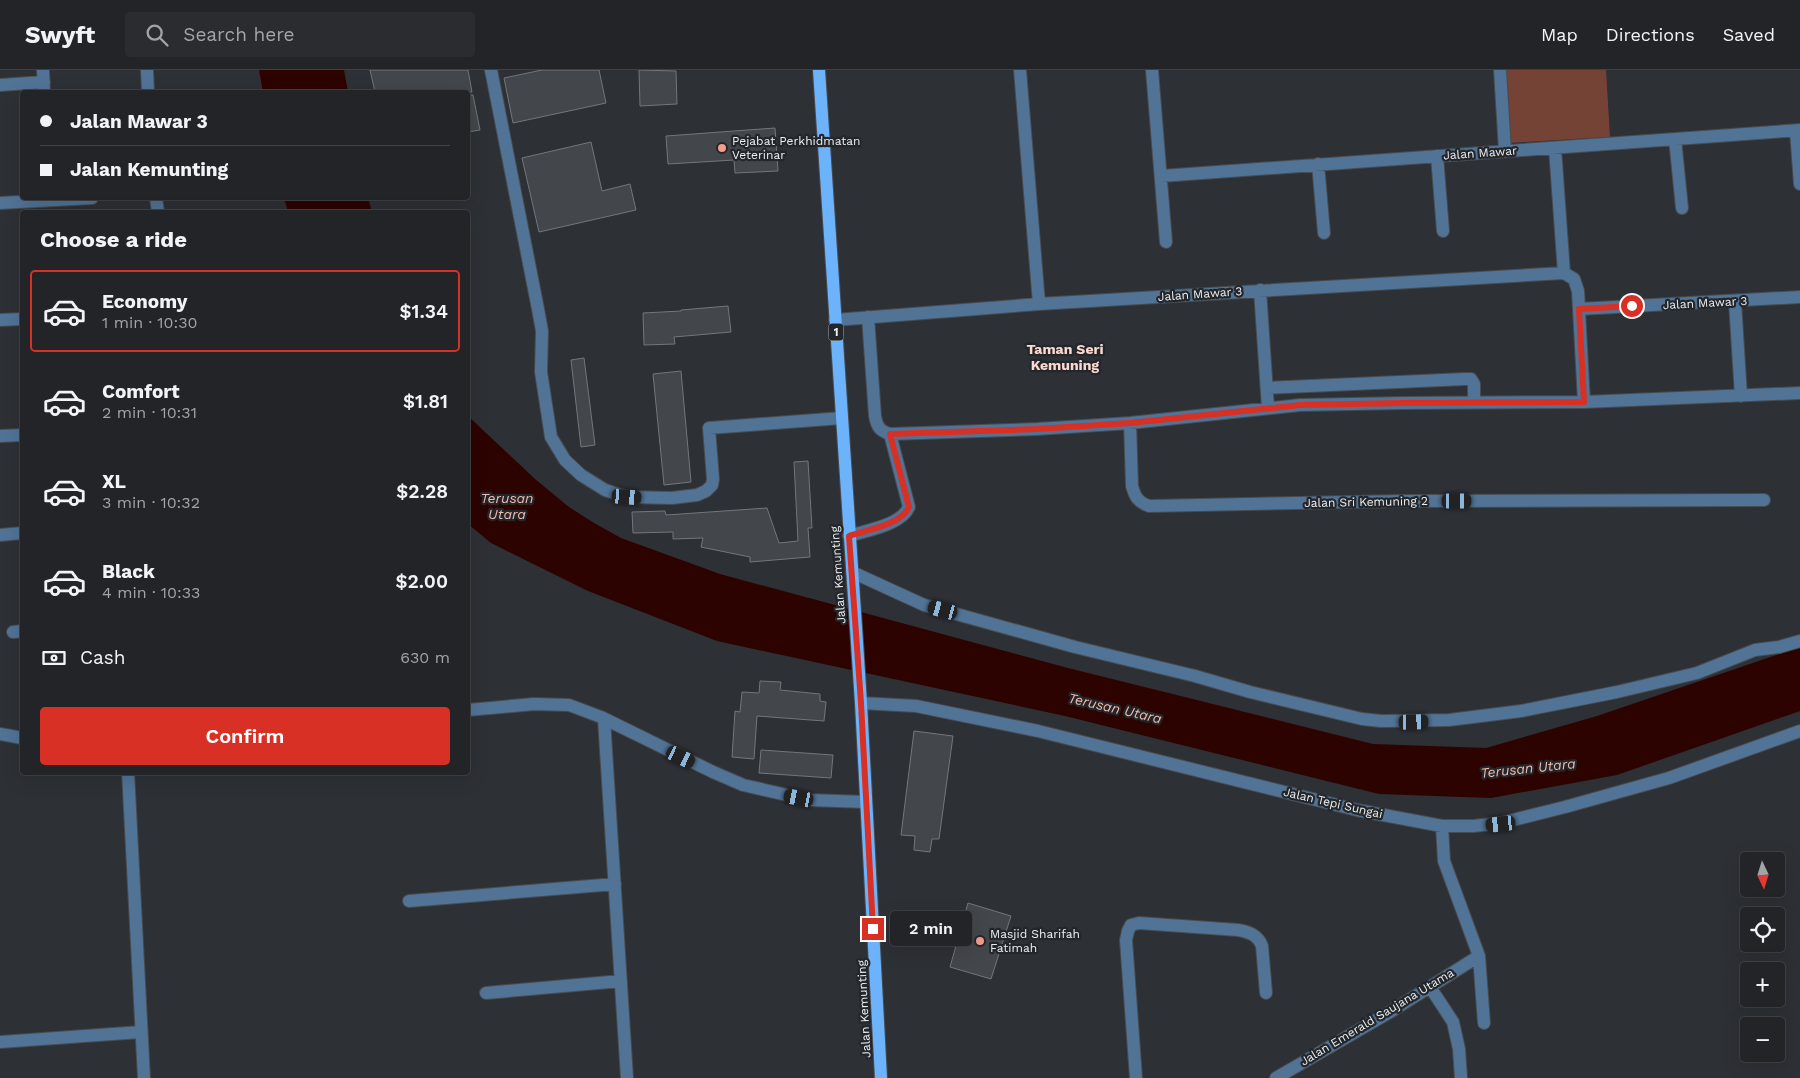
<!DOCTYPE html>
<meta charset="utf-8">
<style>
body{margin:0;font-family:"Work Sans",sans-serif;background:#2a2c30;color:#f1f3f6;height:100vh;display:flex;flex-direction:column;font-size:19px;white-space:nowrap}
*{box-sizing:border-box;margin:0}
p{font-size:16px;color:#a2a4a8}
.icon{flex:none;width:28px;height:28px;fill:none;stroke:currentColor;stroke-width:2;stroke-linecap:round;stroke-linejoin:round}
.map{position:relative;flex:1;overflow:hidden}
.sheet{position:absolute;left:20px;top:140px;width:450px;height:565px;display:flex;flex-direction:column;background:#222428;border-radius:5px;box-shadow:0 5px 20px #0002,0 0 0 1px #3f4145}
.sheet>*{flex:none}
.hud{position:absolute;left:20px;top:20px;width:450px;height:110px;border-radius:5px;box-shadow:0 5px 20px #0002,0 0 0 1px #3f4145;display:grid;align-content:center;height:110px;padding:0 20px;background:#222428}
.needle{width:32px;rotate:176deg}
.buttons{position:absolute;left:1740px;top:782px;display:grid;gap:10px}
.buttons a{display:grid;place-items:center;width:45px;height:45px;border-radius:5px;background:#222428;box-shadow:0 5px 20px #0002,0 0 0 1px #3f4145;font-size:25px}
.end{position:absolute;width:22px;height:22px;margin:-11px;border:6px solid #d93025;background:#fff;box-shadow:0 0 0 2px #fff}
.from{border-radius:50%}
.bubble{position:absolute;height:35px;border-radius:5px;background:#222428;box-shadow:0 5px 20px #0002,0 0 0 1px #3f4145;font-size:16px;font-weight:600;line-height:35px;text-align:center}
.car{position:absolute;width:15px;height:30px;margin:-15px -8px;border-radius:6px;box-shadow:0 0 4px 1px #0007;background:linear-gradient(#222 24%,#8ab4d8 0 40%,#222 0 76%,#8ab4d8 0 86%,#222 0)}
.hud b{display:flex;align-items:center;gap:18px;height:48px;font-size:19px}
.hud b+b{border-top:1px solid #3f4145}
.hud i{width:12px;height:12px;background:#f1f3f6}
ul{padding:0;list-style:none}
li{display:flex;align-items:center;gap:15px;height:82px;margin:0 10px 8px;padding:0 10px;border:2px solid transparent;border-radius:5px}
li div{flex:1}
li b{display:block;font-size:19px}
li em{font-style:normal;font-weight:600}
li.selected{border-color:#d93025}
li>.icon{width:45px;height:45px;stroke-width:1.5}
h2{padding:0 20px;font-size:22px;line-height:60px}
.pay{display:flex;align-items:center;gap:12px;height:55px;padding:0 20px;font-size:19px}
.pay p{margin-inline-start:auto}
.cta{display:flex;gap:10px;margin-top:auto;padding:10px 20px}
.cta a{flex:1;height:58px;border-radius:5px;background:#d93025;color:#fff;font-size:20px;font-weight:600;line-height:58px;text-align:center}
header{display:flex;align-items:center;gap:30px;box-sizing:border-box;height:70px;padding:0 25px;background:#222428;border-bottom:1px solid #3f4145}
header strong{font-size:24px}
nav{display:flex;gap:28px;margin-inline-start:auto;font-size:18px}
.search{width:350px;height:45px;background:#2a2c30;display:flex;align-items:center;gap:12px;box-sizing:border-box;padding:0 18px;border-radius:5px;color:#a2a4a8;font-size:19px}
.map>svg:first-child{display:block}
</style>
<header>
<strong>Swyft</strong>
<div class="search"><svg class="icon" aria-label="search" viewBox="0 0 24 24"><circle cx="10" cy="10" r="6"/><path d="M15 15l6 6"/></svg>Search here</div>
<nav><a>Map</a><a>Directions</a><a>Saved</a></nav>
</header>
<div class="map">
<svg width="1800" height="1008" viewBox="0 0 1800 1008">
<rect width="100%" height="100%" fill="#2d3035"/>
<path fill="#754236" d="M1504,0H1606L1610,67L1508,73Z"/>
<path fill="#2d0300" d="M259,0H344L348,22H263Z
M284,128H368L372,142H288Z
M468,346L535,409L569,437L594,453L621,468L720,504L1068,598L1373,674L1486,678L1597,646L1800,577V641L1617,705L1491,728L1379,724L1065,646L717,571L588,521L491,473L468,454Z"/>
<path fill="#43474c" stroke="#72777c" d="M370,0H468L472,22H375Z
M542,0H599L606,33L513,53L504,8Z
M639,0L676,1L677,34L640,36Z
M468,25H473L480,60L468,62Z
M775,58L778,101L735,103L734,90L668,94L666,66Z
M591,72L602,121L630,114L636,140L539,162L522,88Z
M728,236L731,262L674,267L675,274L644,275L643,243L681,241V240Z
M584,288L595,375L581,377L571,290Z
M681,301L691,412L664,415L653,304Z
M808,391L812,458H808L810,487L750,492V487L701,477L703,468L673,469V462L633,463L632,442L665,441L666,445L767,438L779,473L798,471L794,392Z
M760,611L781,612L780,620L820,624V631L826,632L824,651L757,646L754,689L732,687L735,641L740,642L742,622L759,623Z
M914,661L953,666L939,769H932L930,782L914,780L915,766L901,765Z
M761,680L833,685L831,708L759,703Z
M968,833L1011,846L991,909L950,897Z"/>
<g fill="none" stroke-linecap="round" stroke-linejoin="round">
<g stroke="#484b4f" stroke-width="14">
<path id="minor" d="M43,0L44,22
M147,0L148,22
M491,0L538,239L542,261L541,302L551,367L565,390L581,405L605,420L627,427L672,428L697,425L706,421L712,415L713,409L709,358L842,348
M1020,0L1039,234
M1152,0L1166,172
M1500,0L1505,81
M0,15L44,12
M1796,61L1800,114
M1675,69L1682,138
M1555,78L1564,203
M1437,86L1443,161
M1318,94L1324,163
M1161,106L1800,60
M156,128L158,142
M0,133L92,128
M1260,220L1268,338
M1735,232L1741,326
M1579,239L1800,227
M868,247L875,346C877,357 880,361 890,364L1037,359L1130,353L1300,335L1403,333L1584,332L1800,323
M0,250L22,249
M835,250L1039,234L1564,203L1574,209L1578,221L1584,332
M1267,318L1465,309H1471L1474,314V333
M1130,353L1132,416C1135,427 1138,432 1149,436L1402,431L1764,430
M0,366L22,365
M0,465L22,463
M849,466C868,460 901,455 909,437L890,364
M852,502L924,535L1075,577L1195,606L1250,622L1362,649L1381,651L1449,650L1521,641L1617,622L1697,603L1755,580L1779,577L1800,571
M13,562L22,561
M861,633L916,636L1038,661L1357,740L1442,756H1473L1501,753L1565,737L1669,708L1800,661
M468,640L534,634L569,635L601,647L713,702L743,715L809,730L866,732
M604,649L627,1008
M0,664L22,668
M128,702L144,1008
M1442,756L1444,791L1479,886L1484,953
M409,831L615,814
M1430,917L1453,952L1459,979L1461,1008
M486,923L621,911
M0,972L141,962
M1136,1008L1126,870L1128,861L1131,855L1139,853L1238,860C1249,862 1258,865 1262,876L1266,923
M1276,1008L1390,942L1479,886"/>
</g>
<g stroke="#484b4f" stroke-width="14">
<path id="primary" d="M819,0L861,633L881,1008"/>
</g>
<use href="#minor" stroke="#517396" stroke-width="12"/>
<use href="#primary" stroke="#6db3fc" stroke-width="12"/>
</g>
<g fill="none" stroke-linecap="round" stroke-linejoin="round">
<path stroke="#d93025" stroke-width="6" d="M873,859L861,633L849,466C867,460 901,455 909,437L890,364L1037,359L1130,353L1300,335L1403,333L1584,332L1579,239L1632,236"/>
</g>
<g fill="#f49d8a" stroke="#23272b" stroke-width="2">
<circle cx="722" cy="78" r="5"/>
<circle cx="980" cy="871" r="5"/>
</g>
<g text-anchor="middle" stroke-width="4.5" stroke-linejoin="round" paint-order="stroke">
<rect fill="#23272b" stroke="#b0b2b6" stroke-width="1" x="828.5" y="253.5" width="15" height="17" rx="4"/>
<g font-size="11" font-weight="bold" fill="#eceef1">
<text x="836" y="266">1</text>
</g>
<g font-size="12" fill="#eceef1" stroke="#23272b" text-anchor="start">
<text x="732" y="75">Pejabat Perkhidmatan<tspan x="732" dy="14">Veterinar</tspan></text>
<text x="990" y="868">Masjid Sharifah<tspan x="990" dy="14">Fatimah</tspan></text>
</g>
<g font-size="12" fill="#eceef1" stroke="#23272b">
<text transform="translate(1480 83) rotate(-4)" y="4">Jalan Mawar</text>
<text transform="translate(1200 224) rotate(-4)" y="4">Jalan Mawar 3</text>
<text transform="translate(1705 233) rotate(-3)" y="4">Jalan Mawar 3</text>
<text transform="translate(1366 432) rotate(-1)" y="4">Jalan Sri Kemuning 2</text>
<text transform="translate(838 505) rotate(-94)" y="4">Jalan Kemunting</text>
<text transform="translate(1333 733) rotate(13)" y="4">Jalan Tepi Sungai</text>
<text transform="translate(864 939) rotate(-93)" y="4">Jalan Kemunting</text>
<text transform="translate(1377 947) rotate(-31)" y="4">Jalan Emerald Saujana Utama</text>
</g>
<g font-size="14" font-weight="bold" fill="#fbd8d0" stroke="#23272b">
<text x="1065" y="284">Taman Seri<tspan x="1065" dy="16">Kemuning</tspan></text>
</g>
<g font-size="14" font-style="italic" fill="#f5baad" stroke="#23272b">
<text x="507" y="433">Terusan<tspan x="507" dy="16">Utara</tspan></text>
<text transform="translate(1115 638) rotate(13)" y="5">Terusan Utara</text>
<text transform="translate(1528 698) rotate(-6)" y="5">Terusan Utara</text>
</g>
</g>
</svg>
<div class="buttons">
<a><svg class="needle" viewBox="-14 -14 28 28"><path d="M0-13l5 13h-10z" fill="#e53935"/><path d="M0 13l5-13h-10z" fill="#a2a4a8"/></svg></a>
<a><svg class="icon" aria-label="locate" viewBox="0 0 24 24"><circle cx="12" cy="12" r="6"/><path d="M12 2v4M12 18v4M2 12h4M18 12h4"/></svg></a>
<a>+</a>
<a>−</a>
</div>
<i class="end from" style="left:1632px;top:236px"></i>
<i class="end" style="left:873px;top:859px"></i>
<div class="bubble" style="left:890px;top:841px;width:82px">2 min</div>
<i class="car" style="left:627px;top:427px;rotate:94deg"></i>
<i class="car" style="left:1457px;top:431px;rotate:90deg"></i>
<i class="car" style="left:943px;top:540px;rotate:285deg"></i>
<i class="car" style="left:1414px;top:652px;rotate:89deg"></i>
<i class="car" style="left:681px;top:687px;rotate:116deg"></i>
<i class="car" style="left:799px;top:728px;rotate:281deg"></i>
<i class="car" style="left:1501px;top:754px;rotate:264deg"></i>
<div class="hud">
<b><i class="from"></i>Jalan Mawar 3</b>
<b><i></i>Jalan Kemunting</b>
</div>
<section class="sheet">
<h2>Choose a ride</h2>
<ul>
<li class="selected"><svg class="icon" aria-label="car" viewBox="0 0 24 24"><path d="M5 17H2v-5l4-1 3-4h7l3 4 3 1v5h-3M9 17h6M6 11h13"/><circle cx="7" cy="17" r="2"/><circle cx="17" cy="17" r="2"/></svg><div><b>Economy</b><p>1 min · 10:30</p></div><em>$1.34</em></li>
<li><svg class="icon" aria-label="car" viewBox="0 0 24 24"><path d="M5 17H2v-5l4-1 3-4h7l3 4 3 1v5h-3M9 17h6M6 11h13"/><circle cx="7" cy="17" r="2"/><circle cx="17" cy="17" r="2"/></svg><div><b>Comfort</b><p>2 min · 10:31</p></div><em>$1.81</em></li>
<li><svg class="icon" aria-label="car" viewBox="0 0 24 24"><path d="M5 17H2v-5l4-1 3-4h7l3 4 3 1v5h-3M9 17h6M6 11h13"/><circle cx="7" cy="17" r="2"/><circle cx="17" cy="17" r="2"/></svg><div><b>XL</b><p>3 min · 10:32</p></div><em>$2.28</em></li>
<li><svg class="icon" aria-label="car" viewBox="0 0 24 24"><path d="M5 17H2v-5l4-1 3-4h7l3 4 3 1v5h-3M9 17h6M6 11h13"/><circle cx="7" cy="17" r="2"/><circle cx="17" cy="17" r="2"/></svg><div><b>Black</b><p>4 min · 10:33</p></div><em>$2.00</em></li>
</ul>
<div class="pay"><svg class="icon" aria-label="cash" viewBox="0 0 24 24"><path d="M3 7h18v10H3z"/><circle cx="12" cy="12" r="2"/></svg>Cash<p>630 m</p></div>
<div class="cta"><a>Confirm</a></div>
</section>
</div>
